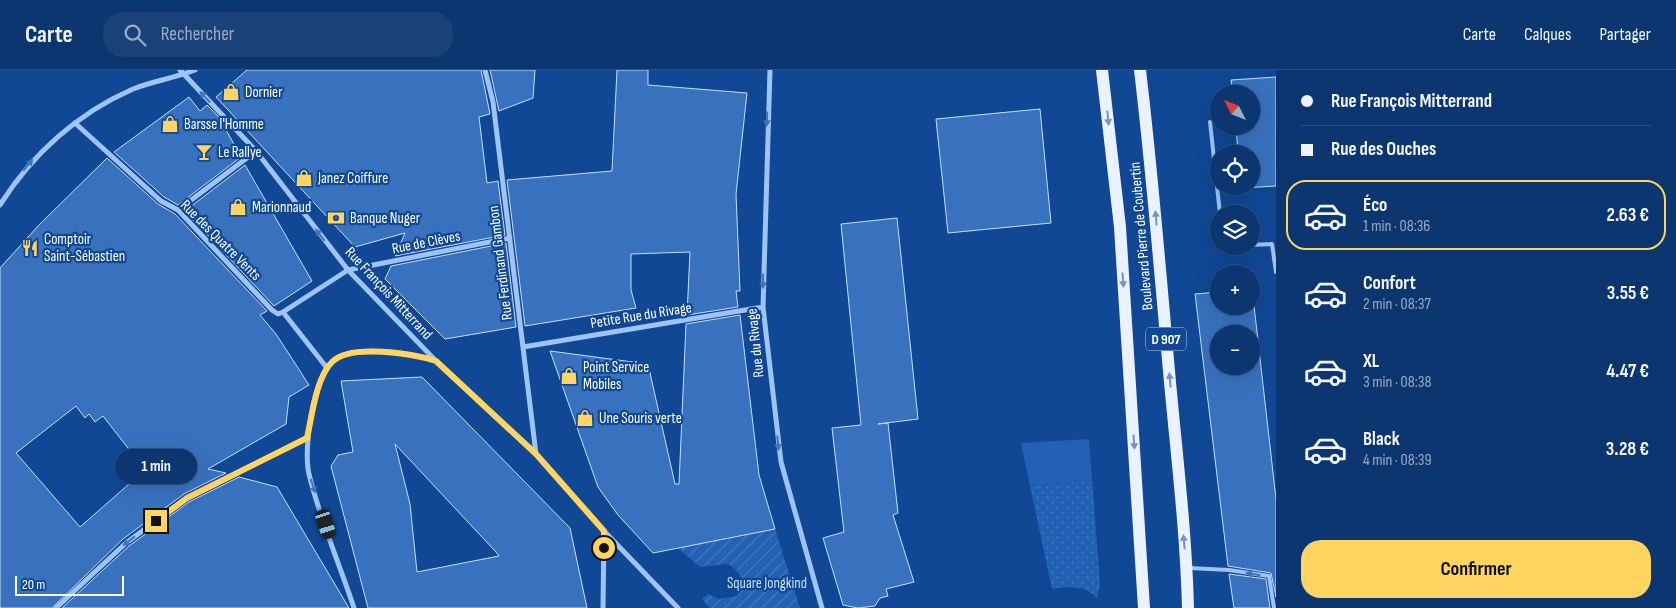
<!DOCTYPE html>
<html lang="fr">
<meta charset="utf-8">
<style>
body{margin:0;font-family:"Sofia Sans Condensed",sans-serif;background:#1a4178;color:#f1f3f6;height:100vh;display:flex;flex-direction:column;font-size:19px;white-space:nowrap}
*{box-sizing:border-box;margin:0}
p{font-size:16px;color:#9aabc3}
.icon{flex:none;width:28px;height:28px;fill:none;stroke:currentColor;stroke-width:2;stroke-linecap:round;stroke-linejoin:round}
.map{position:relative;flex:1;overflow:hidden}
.side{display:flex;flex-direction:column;background:#0c3670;width:400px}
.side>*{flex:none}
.hud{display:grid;align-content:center;height:110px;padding:0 25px;background:#0c3670}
.needle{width:32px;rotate:312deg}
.fabs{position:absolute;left:1210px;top:15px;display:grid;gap:10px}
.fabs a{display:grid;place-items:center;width:50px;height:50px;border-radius:50%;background:#0c3670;box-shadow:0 5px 20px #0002,0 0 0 1px #2c5083;font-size:25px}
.scale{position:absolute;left:15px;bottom:12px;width:109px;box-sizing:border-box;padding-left:5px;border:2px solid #fff;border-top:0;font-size:14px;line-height:18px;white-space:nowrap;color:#fff;-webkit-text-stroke:4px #104895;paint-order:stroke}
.end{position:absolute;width:22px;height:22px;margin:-11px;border:6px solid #ffd460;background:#111;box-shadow:0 0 0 2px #111}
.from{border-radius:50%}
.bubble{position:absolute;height:35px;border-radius:18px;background:#0c3670;box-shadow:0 5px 20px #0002,0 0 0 1px #2c5083;font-size:16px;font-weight:700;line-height:35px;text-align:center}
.car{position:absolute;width:15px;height:30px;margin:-15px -8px;border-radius:6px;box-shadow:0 0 4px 1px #0007;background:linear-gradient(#222 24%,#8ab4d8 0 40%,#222 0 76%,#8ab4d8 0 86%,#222 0)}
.hud b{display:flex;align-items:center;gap:18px;height:48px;font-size:19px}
.hud b+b{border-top:1px solid #2c5083}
.hud i{width:12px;height:12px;background:#f1f3f6}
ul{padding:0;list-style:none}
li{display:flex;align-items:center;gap:15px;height:70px;margin:0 10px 8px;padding:0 15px;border:2px solid transparent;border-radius:20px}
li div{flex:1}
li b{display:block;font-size:19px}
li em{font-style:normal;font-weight:700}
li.on{border-color:#ffd460}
li>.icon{width:45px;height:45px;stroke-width:1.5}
.action{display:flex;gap:10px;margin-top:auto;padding:10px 25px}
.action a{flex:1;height:58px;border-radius:20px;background:#ffd460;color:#111;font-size:20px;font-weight:700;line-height:58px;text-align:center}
header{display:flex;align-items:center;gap:30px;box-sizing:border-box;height:70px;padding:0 25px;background:#0c3670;border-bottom:1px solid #2c5083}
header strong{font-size:24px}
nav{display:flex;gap:28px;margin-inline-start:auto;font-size:18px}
.search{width:350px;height:45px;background:#1a4178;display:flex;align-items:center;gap:12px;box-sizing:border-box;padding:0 18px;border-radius:20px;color:#9aabc3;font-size:19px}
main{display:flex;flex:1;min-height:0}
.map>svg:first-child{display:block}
</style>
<header>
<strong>Carte</strong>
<div class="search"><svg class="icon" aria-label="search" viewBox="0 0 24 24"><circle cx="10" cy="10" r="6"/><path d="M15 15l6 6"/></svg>Rechercher</div>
<nav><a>Carte</a><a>Calques</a><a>Partager</a></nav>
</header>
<main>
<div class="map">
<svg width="1276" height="538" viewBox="0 0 1276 538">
<defs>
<pattern id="grass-dots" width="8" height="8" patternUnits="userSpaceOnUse" patternTransform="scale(1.25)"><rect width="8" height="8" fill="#2261b4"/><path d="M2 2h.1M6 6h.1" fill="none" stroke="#4379bf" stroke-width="1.8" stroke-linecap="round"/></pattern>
<pattern id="garden-furrows" width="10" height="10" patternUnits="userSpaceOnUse" patternTransform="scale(1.25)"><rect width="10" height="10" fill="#2261b4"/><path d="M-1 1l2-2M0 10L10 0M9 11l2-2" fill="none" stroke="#4379bf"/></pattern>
</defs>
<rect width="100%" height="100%" fill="#104895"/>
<path fill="url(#grass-dots)" d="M1092,410L1100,514L1097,528C1084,515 1069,516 1052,519L1030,416Z"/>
<path fill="#2261b4" d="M1089,369L1092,410L1030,416L1021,373Z"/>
<path fill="url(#garden-furrows)" d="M775,459L800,538H710L702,529L708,524L719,529L737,526C745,512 742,502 728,494L700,497L678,478Z"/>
<path fill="#3871bd" stroke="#c6defe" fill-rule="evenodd" d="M247,0H481L490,44L479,47L487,113L498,111L505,165L395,186L405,163L355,177L216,27Z
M490,0H535L533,28L499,41Z
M617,0H648V15L747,23L736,124L740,221H736L738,237L687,245L690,182L631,184V220L636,238L525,256L507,110L612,101Z
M1276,7V116L1242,118V116H1251V84H1238L1236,56H1251V24H1233L1231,10Z
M189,27L200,41L207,35L219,47L241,87L178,135L164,127L114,82Z
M1040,39L1051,153L948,163L936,49Z
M107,88L158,134L175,144L267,241L260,245L276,264L309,315L289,327L286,354L208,399L226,403L184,424L123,469L52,538H0V198L39,155ZM76,336L85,348L89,344L95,352L103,346L145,400L80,457L16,383Z
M245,95L312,211L274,236L185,141Z
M897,148L918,349L878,354L888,353L898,443L893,445L914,512L886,519L888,526L880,528L875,536L858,538L843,535L823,468L844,462L832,358L861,355L841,154Z
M506,173L516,257L445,269L385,209L391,196Z
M1252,218L1276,429V527L1271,503L1228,496L1195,224L1219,222V236H1251ZM1219,264H1251V296H1219Z
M740,245L759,405L775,459L653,483L618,445L598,417L550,281L648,294L675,414H679L686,254Z
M422,307L570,458L587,538H368L331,396L338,385L353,382L341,311ZM395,374L496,482L499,486L417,502L410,434Z
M239,407L277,417L349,538H62L129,476L189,432Z
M1229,504L1266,509L1270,538H1234Z"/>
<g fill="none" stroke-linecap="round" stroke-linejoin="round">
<path stroke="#9ec3f4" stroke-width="4" d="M1210,52L1220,144
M1251,175L1272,174L1276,202
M1223,176H1230
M1189,498L1229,500L1269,506L1274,538"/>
<path stroke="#9ec3f4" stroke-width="5" d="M180,0L256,81L348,200L436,291L536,384L604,461L678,538
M485,0L493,32L536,384
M770,0L763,237L781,392L822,538
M75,53L161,131L178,140L272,240L278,244L283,242
M0,135C32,84 78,43 133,19C153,11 175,8 195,0
M178,140L256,81
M523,277L763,237
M327,298L283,242L348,200L510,168
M56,538L126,473L187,428L307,368
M354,538C340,495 319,447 309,404C303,379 313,308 333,291C352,274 411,283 433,290
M603,538L604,461"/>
<path stroke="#eaf2ff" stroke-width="12" d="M1102,0L1120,157L1144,538
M1140,0C1152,100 1160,200 1169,301C1176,380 1186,459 1188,538"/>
</g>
<defs><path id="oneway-solid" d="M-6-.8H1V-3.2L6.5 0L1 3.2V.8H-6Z" transform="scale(1.25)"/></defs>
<g fill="#4273b6">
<use href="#oneway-solid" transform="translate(205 27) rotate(-133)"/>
<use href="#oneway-solid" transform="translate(767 49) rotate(91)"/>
<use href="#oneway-solid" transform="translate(28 95) rotate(-50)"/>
<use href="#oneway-solid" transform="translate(320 165) rotate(-128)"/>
<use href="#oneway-solid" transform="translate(763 211) rotate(90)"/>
<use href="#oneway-solid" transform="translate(778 373) rotate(84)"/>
<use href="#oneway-solid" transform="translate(313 416) rotate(72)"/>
<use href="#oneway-solid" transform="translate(129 471) rotate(142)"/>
<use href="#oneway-solid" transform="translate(1253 504) rotate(-171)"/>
</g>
<g fill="#7294c5">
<use href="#oneway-solid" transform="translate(1108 48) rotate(84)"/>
<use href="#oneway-solid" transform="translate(1156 148) rotate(-95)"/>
<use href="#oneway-solid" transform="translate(1123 210) rotate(86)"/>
<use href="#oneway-solid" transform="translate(1170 310) rotate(-95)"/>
<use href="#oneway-solid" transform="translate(1134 372) rotate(86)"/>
<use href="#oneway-solid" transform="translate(1184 472) rotate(-95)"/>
</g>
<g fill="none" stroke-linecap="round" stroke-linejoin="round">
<path stroke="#ffd460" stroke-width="6" d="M156,451L187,428L307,368C312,346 316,308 332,292C350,273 414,284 436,291L536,384L604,461V478"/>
</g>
<defs>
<g id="shop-bare" transform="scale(1.35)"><path d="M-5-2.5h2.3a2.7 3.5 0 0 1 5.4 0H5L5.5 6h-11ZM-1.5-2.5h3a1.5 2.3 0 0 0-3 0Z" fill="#ffd460" stroke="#104895" stroke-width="2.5" paint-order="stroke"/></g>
<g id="bar-bare" transform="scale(1.35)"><path d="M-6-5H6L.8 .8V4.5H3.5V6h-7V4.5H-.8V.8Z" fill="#ffd460" stroke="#104895" stroke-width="2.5" paint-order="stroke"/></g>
<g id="bank-bare" transform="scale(1.35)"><path d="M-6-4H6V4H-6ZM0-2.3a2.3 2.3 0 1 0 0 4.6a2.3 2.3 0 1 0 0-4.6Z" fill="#ffd460" stroke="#104895" stroke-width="2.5" paint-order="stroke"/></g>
<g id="restaurant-bare" transform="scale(1.35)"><path d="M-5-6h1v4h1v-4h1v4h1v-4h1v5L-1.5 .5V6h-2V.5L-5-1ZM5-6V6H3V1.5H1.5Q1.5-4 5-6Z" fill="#ffd460" stroke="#104895" stroke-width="2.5" paint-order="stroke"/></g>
</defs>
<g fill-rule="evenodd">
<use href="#shop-bare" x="231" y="22"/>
<use href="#shop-bare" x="170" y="54"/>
<use href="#bar-bare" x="204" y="82"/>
<use href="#shop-bare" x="304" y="108"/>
<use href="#shop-bare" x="238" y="137"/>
<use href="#bank-bare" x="336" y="148"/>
<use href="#restaurant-bare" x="30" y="178"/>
<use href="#shop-bare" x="569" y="306"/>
<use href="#shop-bare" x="585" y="348"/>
</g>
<g text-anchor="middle" stroke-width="4.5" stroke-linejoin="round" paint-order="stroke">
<rect fill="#104895" stroke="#b7c8df" stroke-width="1" x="1146" y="257.5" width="40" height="23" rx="4"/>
<g font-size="14" font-weight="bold" fill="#fff">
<text x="1166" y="274">D 907</text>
</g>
<g font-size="15" fill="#fff" stroke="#104895" text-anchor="start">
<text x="245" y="27">Dornier</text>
<text x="184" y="59">Barsse l'Homme</text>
<text x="218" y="87">Le Rallye</text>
<text x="318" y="113">Janez Coiffure</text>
<text x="252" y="142">Marionnaud</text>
<text x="350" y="153">Banque Nuger</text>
<text x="44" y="174">Comptoir<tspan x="44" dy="17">Saint-Sébastien</tspan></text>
<text x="583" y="302">Point Service<tspan x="583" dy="17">Mobiles</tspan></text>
<text x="599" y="353">Une Souris verte</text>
</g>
<g font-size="15" fill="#fff" stroke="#104895">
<text transform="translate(1141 166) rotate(-95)" y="5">Boulevard Pierre de Coubertin</text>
<text transform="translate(221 170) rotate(45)" y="5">Rue des Quatre Vents</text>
<text transform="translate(426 172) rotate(-11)" y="5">Rue de Clèves</text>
<text transform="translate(500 193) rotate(-97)" y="5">Rue Ferdinand Gambon</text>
<text transform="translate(389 223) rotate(47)" y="5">Rue François Mitterrand</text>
<text transform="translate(641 245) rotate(-9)" y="5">Petite Rue du Rivage</text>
<text transform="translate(755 273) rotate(-96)" y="5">Rue du Rivage</text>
</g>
<g font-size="15" fill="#c6defe" stroke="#104895">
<text x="767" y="518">Square Jongkind</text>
</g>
</g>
</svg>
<div class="fabs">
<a><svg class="needle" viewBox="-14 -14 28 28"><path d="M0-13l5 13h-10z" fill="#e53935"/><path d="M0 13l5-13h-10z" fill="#9aabc3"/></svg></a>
<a><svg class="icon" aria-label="locate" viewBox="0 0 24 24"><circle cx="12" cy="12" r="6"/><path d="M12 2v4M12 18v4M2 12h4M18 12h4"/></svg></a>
<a><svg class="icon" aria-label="layers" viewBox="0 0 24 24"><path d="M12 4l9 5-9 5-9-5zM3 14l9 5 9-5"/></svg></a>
<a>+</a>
<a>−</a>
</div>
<div class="scale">20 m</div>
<i class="end from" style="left:604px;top:478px"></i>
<i class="end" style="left:156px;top:451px"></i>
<div class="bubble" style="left:115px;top:379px;width:82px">1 min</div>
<i class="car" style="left:326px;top:454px;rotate:162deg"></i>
</div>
<section class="side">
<div class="hud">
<b><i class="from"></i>Rue François Mitterrand</b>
<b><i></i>Rue des Ouches</b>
</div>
<ul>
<li class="on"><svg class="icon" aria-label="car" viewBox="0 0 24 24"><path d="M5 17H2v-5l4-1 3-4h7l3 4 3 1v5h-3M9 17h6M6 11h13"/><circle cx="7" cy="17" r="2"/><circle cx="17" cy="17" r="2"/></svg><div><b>Éco</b><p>1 min · 08:36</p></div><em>2.63 €</em></li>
<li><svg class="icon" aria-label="car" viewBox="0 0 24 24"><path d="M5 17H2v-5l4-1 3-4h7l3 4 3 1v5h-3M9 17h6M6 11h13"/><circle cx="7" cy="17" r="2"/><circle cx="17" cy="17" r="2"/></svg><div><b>Confort</b><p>2 min · 08:37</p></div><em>3.55 €</em></li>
<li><svg class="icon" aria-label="car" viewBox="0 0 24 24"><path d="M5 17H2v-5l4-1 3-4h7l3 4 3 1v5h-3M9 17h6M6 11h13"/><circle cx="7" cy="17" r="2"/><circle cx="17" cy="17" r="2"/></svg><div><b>XL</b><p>3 min · 08:38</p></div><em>4.47 €</em></li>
<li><svg class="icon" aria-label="car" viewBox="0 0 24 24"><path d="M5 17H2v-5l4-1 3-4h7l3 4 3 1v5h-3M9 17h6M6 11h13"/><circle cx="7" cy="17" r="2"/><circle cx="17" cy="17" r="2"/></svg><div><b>Black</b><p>4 min · 08:39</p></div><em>3.28 €</em></li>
</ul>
<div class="action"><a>Confirmer</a></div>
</section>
</main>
